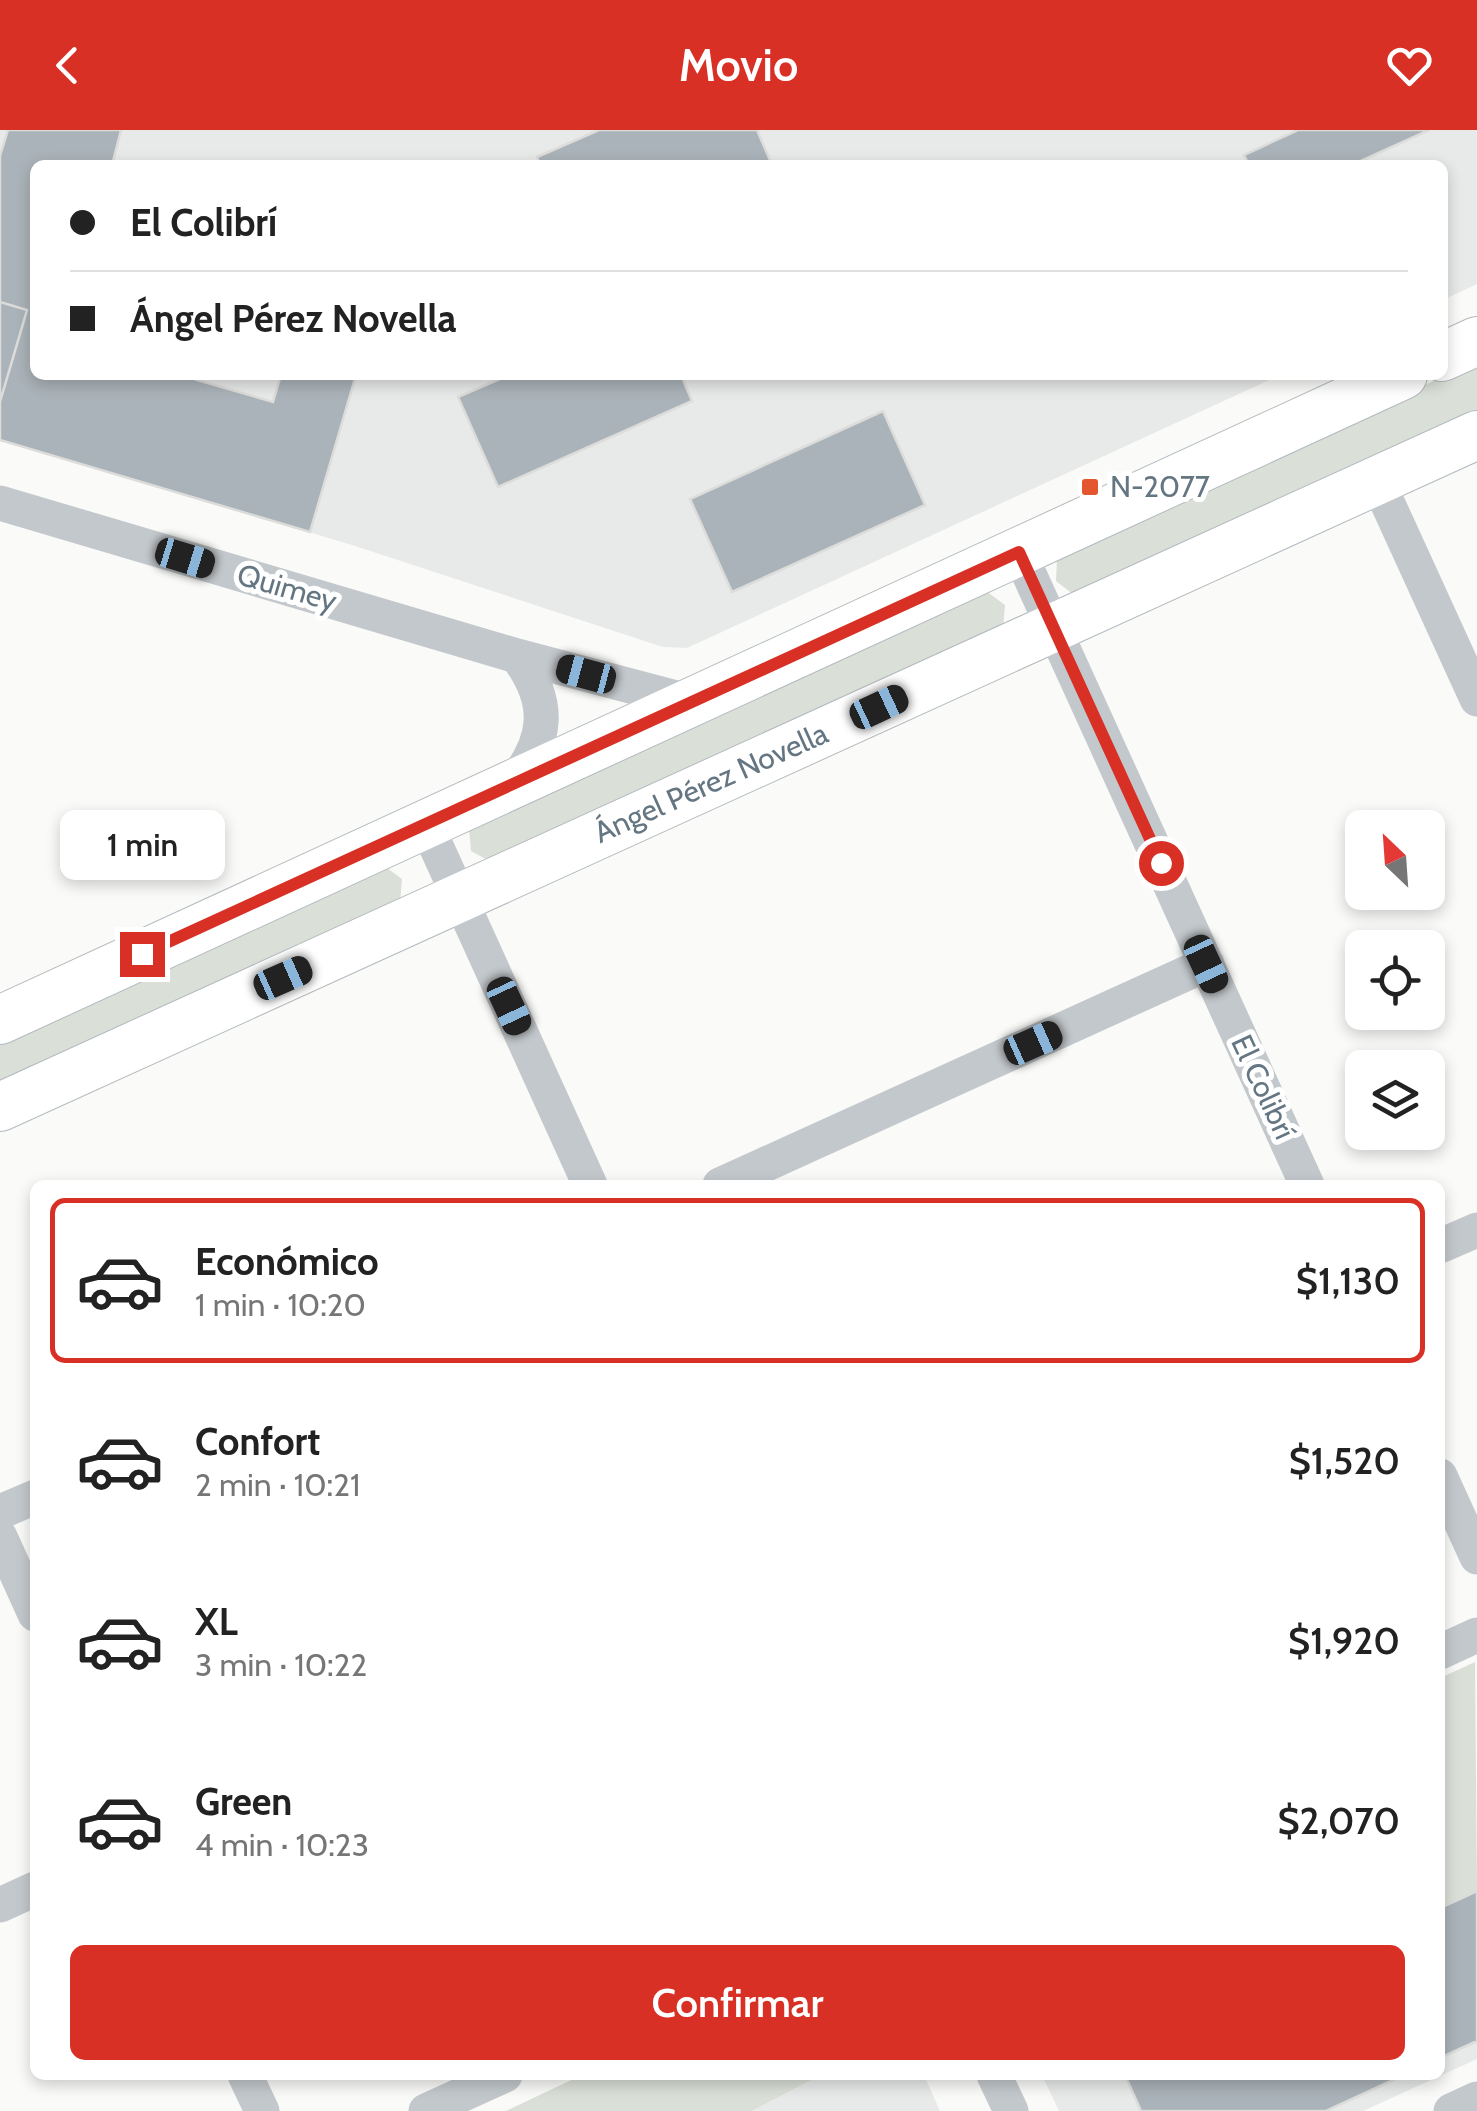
<!DOCTYPE html>
<html lang="es">
<meta charset="utf-8">
<style>
body{margin:0;font-family:Cabin,sans-serif;background:#f2f2f2;color:#222;height:100vh;display:flex;flex-direction:column;font-size:38px;white-space:nowrap}
*{box-sizing:border-box;margin:0}
p{font-size:32px;color:#767676}
.icon{flex:none;width:55px;height:55px;fill:none;stroke:currentColor;stroke-width:2;stroke-linecap:round;stroke-linejoin:round}
.map{position:relative;flex:1;overflow:hidden}
.panel{position:absolute;left:30px;top:1050px;width:1415px;height:900px;display:flex;flex-direction:column;background:#fff;border-radius:15px;box-shadow:0 5px 15px #0003}
.panel>*{flex:none}
.hud{position:absolute;left:30px;top:30px;width:1418px;height:220px;border-radius:15px;box-shadow:0 5px 15px #0003;display:grid;align-content:center;height:220px;padding:0 40px;background:#fff}
.needle{width:65px;rotate:335deg}
.fabs{position:absolute;left:1345px;top:680px;display:grid;gap:20px}
.fabs a{display:grid;place-items:center;width:100px;height:100px;border-radius:15px;background:#fff;box-shadow:0 5px 15px #0003;font-size:50px}
.end{position:absolute;width:45px;height:45px;margin:-22px;border:12px solid #d93025;background:#fff;box-shadow:0 0 0 5px #fff}
.from{border-radius:50%}
.bubble{position:absolute;height:70px;border-radius:15px;background:#fff;box-shadow:0 5px 15px #0003;font-size:32px;font-weight:600;line-height:70px;text-align:center}
.car{position:absolute;width:30px;height:60px;margin:-30px -15px;border-radius:12px;box-shadow:0 0 8px 2px #0007;background:linear-gradient(#222 24%,#8ab4d8 0 40%,#222 0 76%,#8ab4d8 0 86%,#222 0)}
.hud b{display:flex;align-items:center;gap:35px;height:95px;font-size:38px}
.hud b+b{border-top:2px solid #e0e0e0}
.hud i{width:25px;height:25px;background:#222}
ul{padding:18px 0 0;list-style:none}
li{display:flex;align-items:center;gap:30px;height:165px;margin:0 20px 15px;padding:0 20px;border:5px solid transparent;border-radius:15px}
li div{flex:1}
li b{display:block;font-size:38px}
li em{font-style:normal;font-weight:600}
li.active{border-color:#d93025}
li>.icon{width:90px;height:90px;stroke-width:1.5}
.button{display:flex;gap:20px;margin-top:auto;padding:20px 40px}
.button a{flex:1;height:115px;border-radius:15px;background:#d93025;color:#fff;font-size:40px;font-weight:600;line-height:115px;text-align:center}
header{display:flex;justify-content:space-between;align-items:center;height:130px;padding:0 40px;background:#d93025;color:#fff;font-size:45px;font-weight:600}
.map>svg:first-child{display:block}
</style>
<header><svg class="icon" aria-label="back" viewBox="0 0 24 24"><path d="M15 5l-7 7 7 7"/></svg>Movio<svg class="icon" aria-label="heart" viewBox="0 0 24 24"><path d="M12 20l-8-8c-3-5 5-10 8-4 3-6 11-1 8 4z"/></svg></header>
<div class="map">
<svg width="1477" height="1981" viewBox="0 0 1477 1981">
<rect width="100%" height="100%" fill="#fafaf8"/>
<path fill="#e8e9e9" d="M0,0H1477V154L1443,170L1442,35H35V245H1280L687,518L663,517L352,415L0,310Z
M1477,1761V1929L1363,1981H1059L1042,1945H1440V1778Z
M821,1945H924L940,1981H752Z"/>
<path fill="#dadfd7" d="M1477,231V283L1074,465L1056,451L1057,428L1069,418Z
M986,461L1005,475L1003,499L491,732L471,721L469,699Z
M383,735L402,749L400,773L0,960V907Z
M1475,1532L1477,1761L1440,1778V1548Z
M582,1945H821L752,1981H506Z"/>
<path fill="#aab3b9" stroke="#dcdcda" stroke-width="2.5" d="M8,0H121L112,35H35V245H180L273,272L281,245H356L310,402L0,310V272L27,180L0,172V26Z
M599,0H757L772,35H540L537,27Z
M1298,0H1429L1352,35H1249L1244,25Z
M0,172L27,180L0,272Z
M509,245H681L692,271L498,357L458,267Z
M883,281L925,375L732,462L690,369Z
M1477,1761V1911L1440,1928V1778Z
M1125,1945H1404L1326,1981H1141Z"/>
<g fill="none" stroke-linecap="round" stroke-linejoin="round">
<g stroke="#b3babf" stroke-width="50">
<path id="secondary" d="M1442,227L1477,211
M0,890L1403,245
M0,977L1477,305"/>
</g>
<path stroke="#c3c8cc" stroke-width="35" d="M1377,350L1477,569
M0,373L517,526L691,572
M1019,422L1307,1055
M512,655C548,610 552,573 517,526
M426,694L590,1055
M720,1055L1207,834
M1440,1116L1477,1100
M1440,1346L1477,1427
M0,1382L35,1367
M0,1407L35,1484
M1440,1522L1477,1505
M0,1775L35,1759
M245,1945L262,1981
M994,1945L1011,1981
M426,1981L505,1945
M1451,1981L1477,1969"/>
<use href="#secondary" stroke="#fff" stroke-width="48"/>
</g>
<g fill="none" stroke-linecap="round" stroke-linejoin="round">
<path stroke="#d93025" stroke-width="12" d="M142,824L1019,422L1161,733"/>
</g>
<rect fill="#e4572e" stroke="#fff" stroke-width="4" x="1080" y="347" width="20" height="20" rx="5"/>
<g text-anchor="middle" stroke-width="10" stroke-linejoin="round" paint-order="stroke">
<g font-size="30" fill="#657683" stroke="#fff" text-anchor="start">
<text x="1110" y="367">N-2077</text>
</g>
<g font-size="30" fill="#657683" stroke="#fff">
<text transform="translate(287 458) rotate(16)" y="10">Quimey</text>
<text transform="translate(711 653) rotate(-24)" y="10">Ángel Pérez Novella</text>
<text transform="translate(1263 957) rotate(65)" y="10">El Colibrí</text>
</g>
</g>
</svg>
<div class="fabs">
<a><svg class="needle" viewBox="-14 -14 28 28"><path d="M0-13l5 13h-10z" fill="#e53935"/><path d="M0 13l5-13h-10z" fill="#767676"/></svg></a>
<a><svg class="icon" aria-label="locate" viewBox="0 0 24 24"><circle cx="12" cy="12" r="6"/><path d="M12 2v4M12 18v4M2 12h4M18 12h4"/></svg></a>
<a><svg class="icon" aria-label="layers" viewBox="0 0 24 24"><path d="M12 4l9 5-9 5-9-5zM3 14l9 5 9-5"/></svg></a>
</div>
<i class="end from" style="left:1161px;top:733px"></i>
<i class="end" style="left:142px;top:824px"></i>
<div class="bubble" style="left:60px;top:680px;width:165px">1 min</div>
<i class="car" style="left:185px;top:428px;rotate:107deg"></i>
<i class="car" style="left:586px;top:544px;rotate:285deg"></i>
<i class="car" style="left:879px;top:577px;rotate:65deg"></i>
<i class="car" style="left:1206px;top:834px;rotate:155deg"></i>
<i class="car" style="left:283px;top:848px;rotate:66deg"></i>
<i class="car" style="left:509px;top:876px;rotate:155deg"></i>
<i class="car" style="left:1033px;top:913px;rotate:66deg"></i>
<div class="hud">
<b><i class="from"></i>El Colibrí</b>
<b><i></i>Ángel Pérez Novella</b>
</div>
<section class="panel">
<ul>
<li class="active"><svg class="icon" aria-label="car" viewBox="0 0 24 24"><path d="M5 17H2v-5l4-1 3-4h7l3 4 3 1v5h-3M9 17h6M6 11h13"/><circle cx="7" cy="17" r="2"/><circle cx="17" cy="17" r="2"/></svg><div><b>Económico</b><p>1 min · 10:20</p></div><em>$1,130</em></li>
<li><svg class="icon" aria-label="car" viewBox="0 0 24 24"><path d="M5 17H2v-5l4-1 3-4h7l3 4 3 1v5h-3M9 17h6M6 11h13"/><circle cx="7" cy="17" r="2"/><circle cx="17" cy="17" r="2"/></svg><div><b>Confort</b><p>2 min · 10:21</p></div><em>$1,520</em></li>
<li><svg class="icon" aria-label="car" viewBox="0 0 24 24"><path d="M5 17H2v-5l4-1 3-4h7l3 4 3 1v5h-3M9 17h6M6 11h13"/><circle cx="7" cy="17" r="2"/><circle cx="17" cy="17" r="2"/></svg><div><b>XL</b><p>3 min · 10:22</p></div><em>$1,920</em></li>
<li><svg class="icon" aria-label="car" viewBox="0 0 24 24"><path d="M5 17H2v-5l4-1 3-4h7l3 4 3 1v5h-3M9 17h6M6 11h13"/><circle cx="7" cy="17" r="2"/><circle cx="17" cy="17" r="2"/></svg><div><b>Green</b><p>4 min · 10:23</p></div><em>$2,070</em></li>
</ul>
<div class="button"><a>Confirmar</a></div>
</section>
</div>
